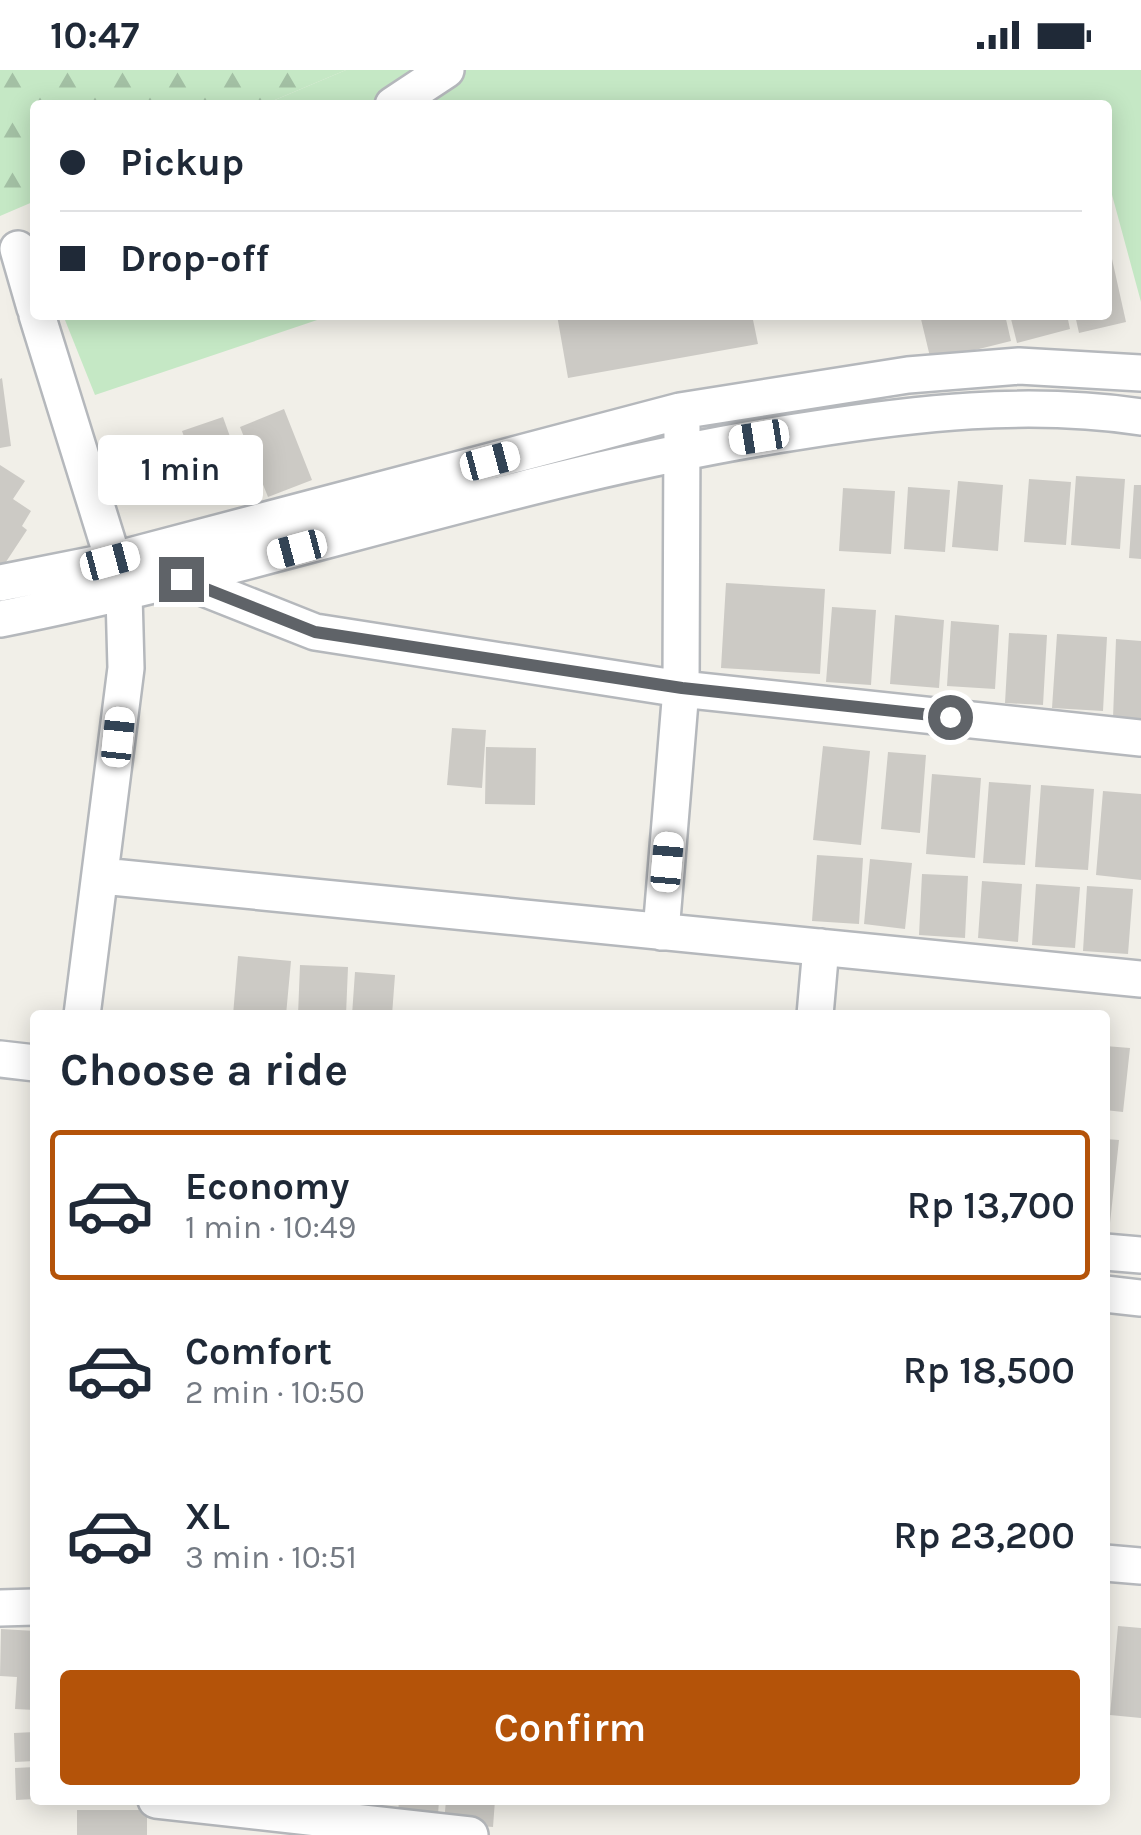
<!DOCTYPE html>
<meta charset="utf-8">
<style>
body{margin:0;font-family:Karla,sans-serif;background:#f2f2f3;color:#1f2937;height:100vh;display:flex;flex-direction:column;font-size:38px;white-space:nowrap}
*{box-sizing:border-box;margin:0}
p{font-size:32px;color:#747a83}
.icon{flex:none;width:55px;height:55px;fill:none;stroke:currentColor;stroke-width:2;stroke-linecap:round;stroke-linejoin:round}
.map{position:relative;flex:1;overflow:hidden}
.side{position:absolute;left:30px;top:940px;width:1080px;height:795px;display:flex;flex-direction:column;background:#fff;border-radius:10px;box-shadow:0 5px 25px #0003}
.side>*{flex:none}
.top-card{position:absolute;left:30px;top:30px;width:1082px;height:220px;border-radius:10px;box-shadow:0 5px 25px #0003;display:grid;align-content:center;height:220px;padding:0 30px;background:#fff}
.end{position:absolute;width:45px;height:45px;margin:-22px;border:12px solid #5f6368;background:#fff;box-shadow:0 0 0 5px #fff}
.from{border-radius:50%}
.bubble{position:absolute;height:70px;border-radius:10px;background:#fff;box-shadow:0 5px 25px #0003;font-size:32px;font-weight:600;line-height:70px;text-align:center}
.car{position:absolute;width:30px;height:60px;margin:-30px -15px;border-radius:12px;box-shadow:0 0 8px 2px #0007;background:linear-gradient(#fff 24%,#345 0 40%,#fff 0 76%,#345 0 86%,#fff 0)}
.top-card b{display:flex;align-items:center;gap:35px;height:95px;font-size:38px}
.top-card b+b{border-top:2px solid #e0e1e3}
.top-card i{width:25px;height:25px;background:#1f2937}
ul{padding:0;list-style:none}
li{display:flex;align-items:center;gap:30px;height:150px;margin:0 20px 15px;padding:0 10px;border:5px solid transparent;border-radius:10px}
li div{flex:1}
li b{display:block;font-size:38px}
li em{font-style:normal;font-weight:600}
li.selected{border-color:#b45309}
li>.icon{width:90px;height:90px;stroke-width:1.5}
h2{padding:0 30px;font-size:45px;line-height:120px}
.action{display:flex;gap:20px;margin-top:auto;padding:20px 30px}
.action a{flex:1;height:115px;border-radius:10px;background:#b45309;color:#fff;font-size:40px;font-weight:600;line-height:115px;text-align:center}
.status{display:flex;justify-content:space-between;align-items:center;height:70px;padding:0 50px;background:#fff;direction:ltr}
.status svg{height:28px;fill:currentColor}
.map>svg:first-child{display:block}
</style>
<div class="status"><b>10:47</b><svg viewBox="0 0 49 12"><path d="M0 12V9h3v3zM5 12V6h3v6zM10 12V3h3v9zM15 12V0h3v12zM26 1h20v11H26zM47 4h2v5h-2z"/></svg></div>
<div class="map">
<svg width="1141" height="1765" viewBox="0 0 1141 1765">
<defs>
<pattern id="forest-firs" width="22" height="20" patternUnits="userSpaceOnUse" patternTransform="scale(2.5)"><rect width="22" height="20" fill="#c5e8c5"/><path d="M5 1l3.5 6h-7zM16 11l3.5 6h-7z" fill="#a3c0a4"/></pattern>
</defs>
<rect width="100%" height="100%" fill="#f1efe8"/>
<path fill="#c5e8c5" d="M346,0H1141V232L1108,110V35H263Z
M63,245H332L95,325Z"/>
<path fill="url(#forest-firs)" d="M0,0H346L263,35H35V131L0,146Z"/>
<path fill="#cccac5" d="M1112,189L1126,252L1079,263L1075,245H1108V190Z
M557,245H752L758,274L568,308Z
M920,245H1005L1011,271L931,291Z
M1010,245H1067L1070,259L1017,273Z
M2,308L11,376L0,378V309Z
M284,339L312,410L268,427L240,357Z
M223,347L249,420L208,434L182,361Z
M0,395L25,411L13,429L31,441L22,456L27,460L0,501Z
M1076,406L1125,409L1120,479L1071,475Z
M1029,409L1071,412L1066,475L1024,472Z
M958,411L1003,415L998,481L952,477Z
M1134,415H1141V489L1129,488Z
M908,417L950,420L945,482L904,479Z
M843,418L895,421L891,484L839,481Z
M726,513L825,519L820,604L721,598Z
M832,537L876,540L871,615L826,612Z
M895,545L944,550L939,618L890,614Z
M951,551L999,555L995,619L947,616Z
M1009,563L1047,565L1043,635L1005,633Z
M1057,564L1107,567L1103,641L1052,638Z
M1116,569L1141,571V649L1113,648Z
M452,658L486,660L482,718L447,715Z
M823,676L870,681L861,775L813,770Z
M486,677L536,678L535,735L485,734Z
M888,682L926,685L920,763L881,759Z
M932,704L981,708L975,788L926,784Z
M989,712L1031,715L1025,795L983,793Z
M1041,715L1094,719L1088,800L1035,797Z
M1103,721L1141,724V810L1096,805Z
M817,785L863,788L859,854L812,851Z
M870,789L912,793L905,859L864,854Z
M922,804L968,806L965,868L919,865Z
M982,811L1022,814L1018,872L978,868Z
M1036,814L1080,817L1075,878L1032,875Z
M1087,816L1133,819L1128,884L1083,881Z
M238,886L291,891L286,945H233Z
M300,895L348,897L346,945H298Z
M355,902L395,905L392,945H352Z
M1105,976L1130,978L1123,1042L1105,1040Z
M1105,1069L1119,1070L1110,1153H1105Z
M1118,1556L1141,1558V1648L1110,1645Z
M1,1559L35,1561V1640L15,1639L17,1607L0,1606Z
M35,1662V1691L15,1692L14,1663Z
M35,1697V1729L16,1730L15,1698Z
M399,1730H439L438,1745L398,1744Z
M446,1730H495L493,1757L444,1753Z
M77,1740H147V1765H77Z"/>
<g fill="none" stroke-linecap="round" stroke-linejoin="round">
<g stroke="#b5b8bc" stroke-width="40">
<path id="street" d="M393,35L446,0
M18,179L35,238
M37,245L124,525L126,598L82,945
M181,509L315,562L681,619L1141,668
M0,513L111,491L680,341L908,305L1019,296L1141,303
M0,549C270,496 531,402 802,361C915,343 1027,330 1141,347
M102,806L1141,909
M661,862L681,619L682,357
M815,945L821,877
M0,989L35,993
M1105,1182L1141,1185
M1105,1224L1141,1228
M1105,1493L1141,1496
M0,1538L35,1537
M156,1730L470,1765"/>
</g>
<use href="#street" stroke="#fff" stroke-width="35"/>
</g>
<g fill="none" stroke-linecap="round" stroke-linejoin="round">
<path stroke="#5f6368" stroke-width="12" d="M181,509L315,562L682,618L950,647"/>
</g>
</svg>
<i class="end from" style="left:950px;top:647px"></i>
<i class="end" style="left:181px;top:509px"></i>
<div class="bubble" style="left:98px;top:365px;width:165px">1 min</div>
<i class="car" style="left:759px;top:367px;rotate:261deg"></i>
<i class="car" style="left:490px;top:391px;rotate:75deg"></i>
<i class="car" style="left:297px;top:479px;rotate:255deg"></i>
<i class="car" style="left:110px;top:491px;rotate:75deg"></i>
<i class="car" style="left:118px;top:667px;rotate:6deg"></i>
<i class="car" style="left:667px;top:792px;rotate:5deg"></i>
<div class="top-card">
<b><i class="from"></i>Pickup</b>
<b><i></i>Drop-off</b>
</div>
<section class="side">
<h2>Choose a ride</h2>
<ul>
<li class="selected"><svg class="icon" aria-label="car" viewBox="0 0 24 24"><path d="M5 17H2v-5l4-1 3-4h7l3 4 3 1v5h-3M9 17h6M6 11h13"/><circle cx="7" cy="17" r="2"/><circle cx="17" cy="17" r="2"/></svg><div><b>Economy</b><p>1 min · 10:49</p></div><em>Rp 13,700</em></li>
<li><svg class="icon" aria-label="car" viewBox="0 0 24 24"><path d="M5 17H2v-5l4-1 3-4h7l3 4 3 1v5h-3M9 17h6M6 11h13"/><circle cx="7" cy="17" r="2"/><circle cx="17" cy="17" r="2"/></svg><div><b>Comfort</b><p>2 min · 10:50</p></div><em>Rp 18,500</em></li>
<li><svg class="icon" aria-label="car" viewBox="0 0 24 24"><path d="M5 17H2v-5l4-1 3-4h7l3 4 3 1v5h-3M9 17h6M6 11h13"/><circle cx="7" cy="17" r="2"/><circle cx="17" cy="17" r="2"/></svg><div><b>XL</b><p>3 min · 10:51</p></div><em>Rp 23,200</em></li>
</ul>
<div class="action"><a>Confirm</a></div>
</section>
</div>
